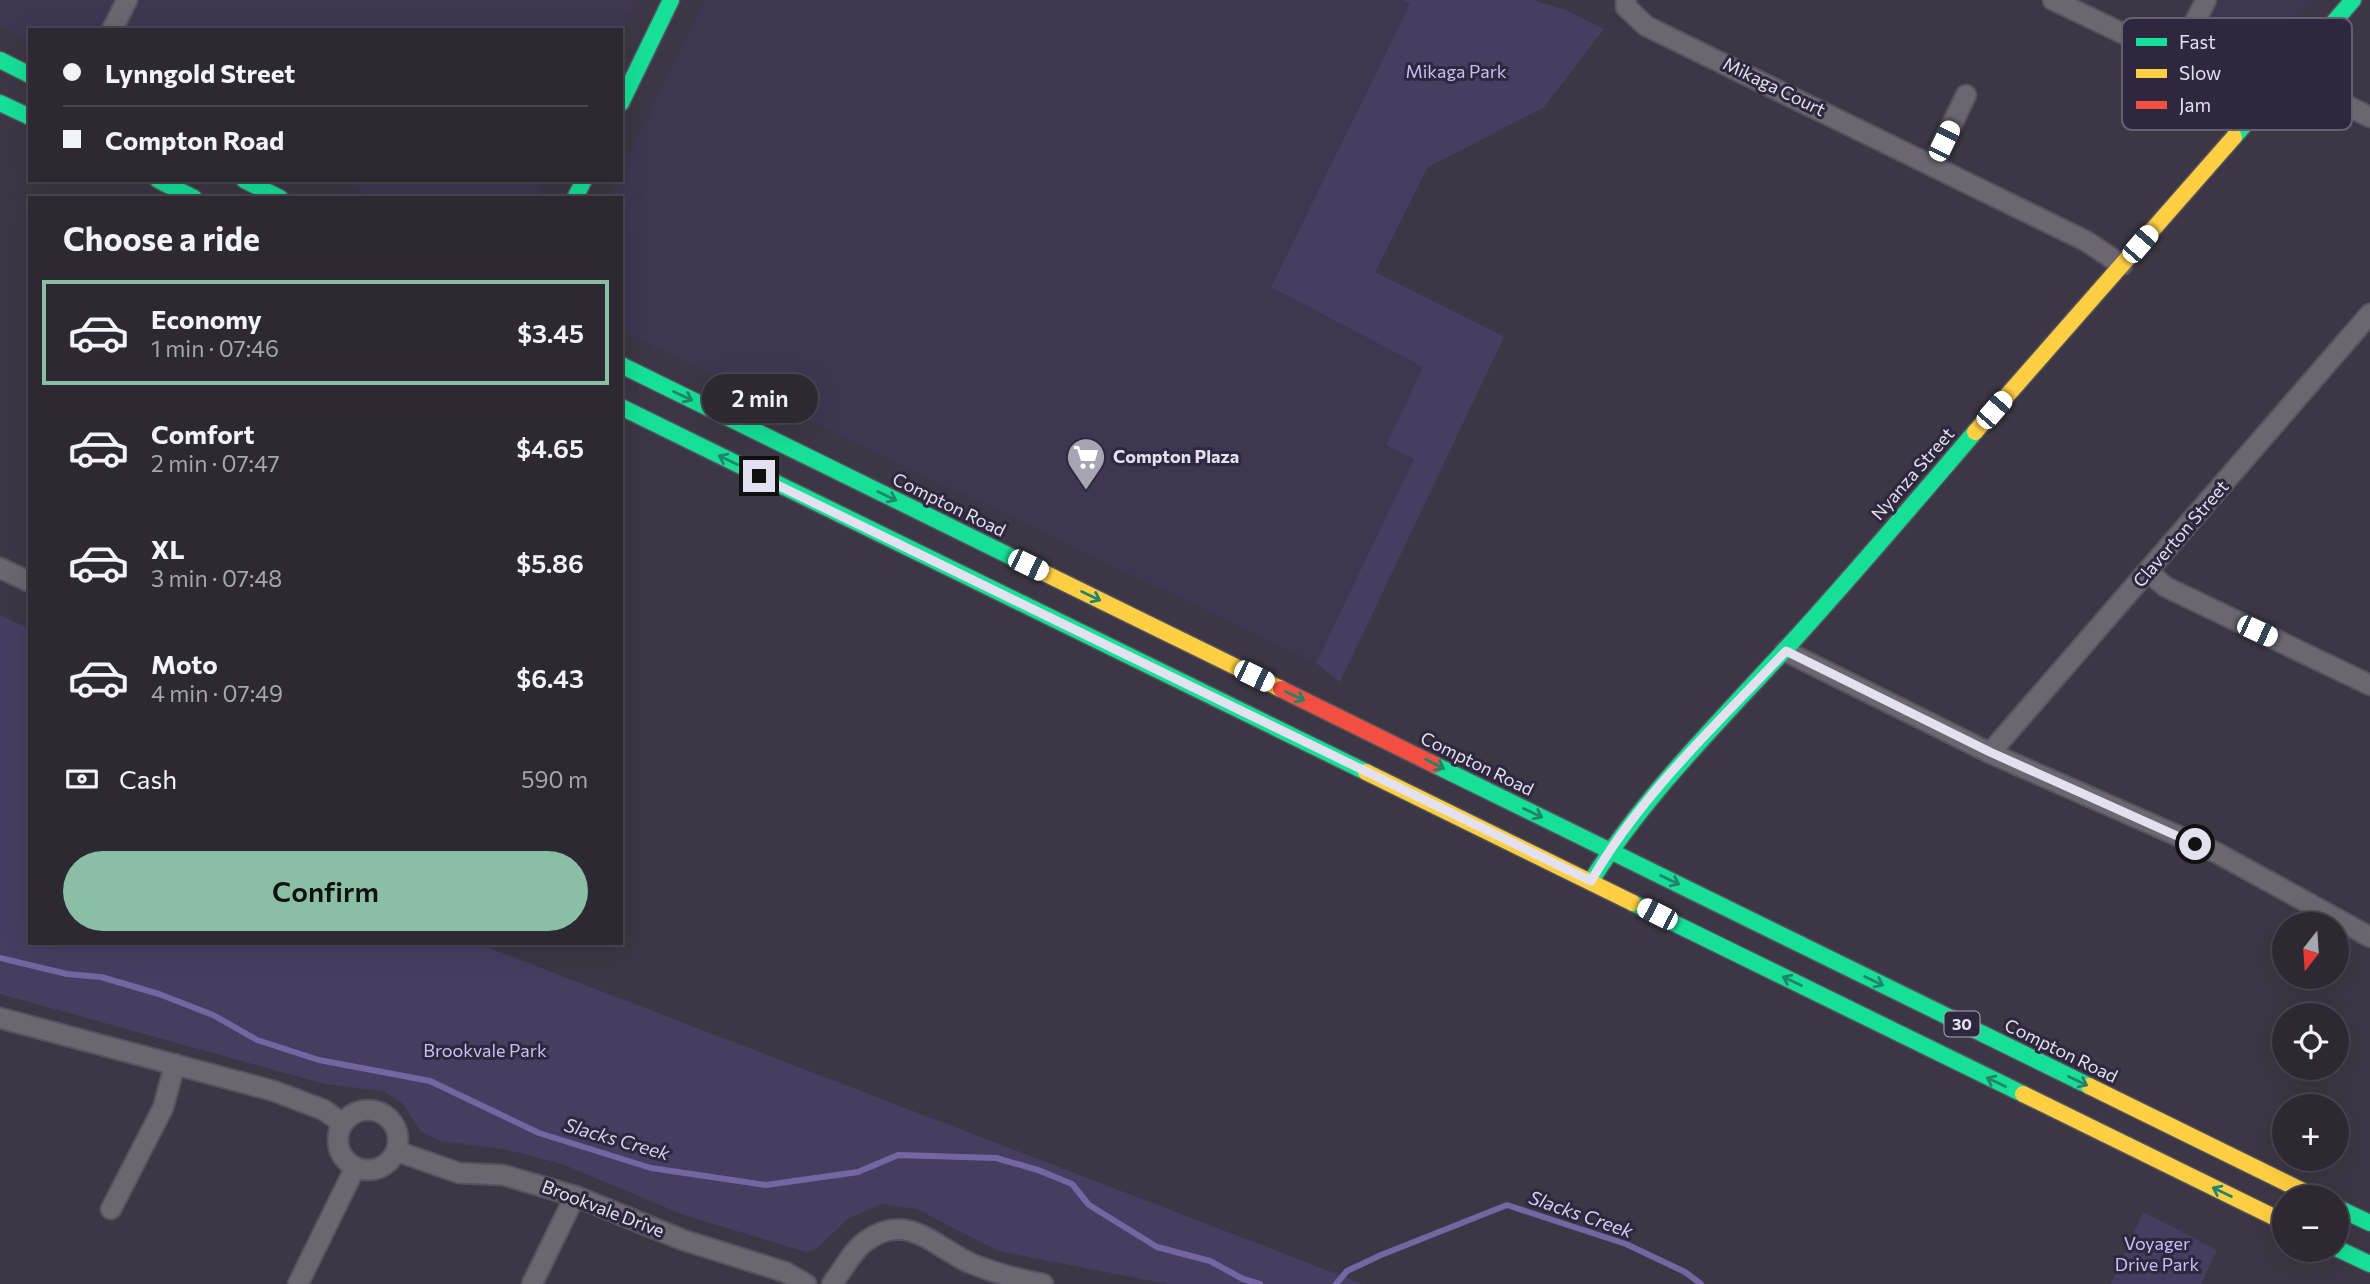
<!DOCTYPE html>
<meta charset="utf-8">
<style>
body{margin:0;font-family:Commissioner,sans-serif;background:#34313b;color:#f1f3f6;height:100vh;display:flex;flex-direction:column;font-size:26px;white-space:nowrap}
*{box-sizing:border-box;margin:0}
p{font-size:23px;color:#a6a6ac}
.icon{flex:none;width:38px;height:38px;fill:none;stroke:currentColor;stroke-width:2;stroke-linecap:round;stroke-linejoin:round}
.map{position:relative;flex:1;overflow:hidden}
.panel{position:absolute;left:28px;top:196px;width:595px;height:749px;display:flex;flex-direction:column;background:#2c2933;border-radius:0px;box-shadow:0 7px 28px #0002,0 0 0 2px #48454e}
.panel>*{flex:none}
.top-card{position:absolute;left:28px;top:28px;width:595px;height:154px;border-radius:0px;box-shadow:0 7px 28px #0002,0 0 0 2px #48454e;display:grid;align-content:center;height:154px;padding:0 35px;background:#2c2933}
.needle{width:46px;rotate:197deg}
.controls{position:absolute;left:2272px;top:912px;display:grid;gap:14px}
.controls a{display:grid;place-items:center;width:77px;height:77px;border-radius:50%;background:#2c2933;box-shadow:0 7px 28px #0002,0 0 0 2px #48454e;font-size:35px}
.end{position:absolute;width:32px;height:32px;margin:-16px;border:9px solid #e3e0ef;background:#111;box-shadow:0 0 0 4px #111}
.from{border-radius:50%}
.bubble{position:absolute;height:49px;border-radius:24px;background:#2c2933;box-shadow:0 7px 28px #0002,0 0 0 2px #48454e;font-size:23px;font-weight:600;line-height:49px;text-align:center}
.car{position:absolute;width:21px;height:42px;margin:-21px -10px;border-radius:9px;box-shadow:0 0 5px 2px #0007;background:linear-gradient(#fff 24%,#345 0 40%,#fff 0 76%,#345 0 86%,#fff 0)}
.top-card b{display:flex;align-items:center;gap:24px;height:66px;font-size:26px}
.top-card b+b{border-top:2px solid #48454e}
.top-card i{width:18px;height:18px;background:#f1f3f6}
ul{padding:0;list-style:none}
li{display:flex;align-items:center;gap:21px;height:105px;margin:0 14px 10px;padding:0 21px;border:4px solid transparent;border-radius:0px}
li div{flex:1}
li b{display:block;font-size:26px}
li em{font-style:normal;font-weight:600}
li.current{border-color:#8abfa5}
li>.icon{width:63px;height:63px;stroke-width:1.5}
h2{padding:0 35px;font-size:32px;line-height:84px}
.pay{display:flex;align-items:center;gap:18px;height:77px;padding:0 35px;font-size:26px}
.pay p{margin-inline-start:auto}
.button{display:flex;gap:14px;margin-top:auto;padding:14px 35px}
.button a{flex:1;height:80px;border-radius:42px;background:#8abfa5;color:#111;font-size:28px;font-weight:600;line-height:80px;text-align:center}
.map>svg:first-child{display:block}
</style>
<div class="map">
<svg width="2370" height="1284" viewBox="0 0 2370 1284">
<rect width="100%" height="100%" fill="#3b3744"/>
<path fill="#3e3752" d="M0,0H636L621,30H30V39L0,26Z
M705,0H1402L1410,4L1271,287L1423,367L1387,445L1415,458L1316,663L621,331V198H609L617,180H621V172Z
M2219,0H2309L2247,71L2196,47Z
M338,180H546L537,198H376Z"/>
<path fill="#463e60" d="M1402,0H1533L1566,10L1604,29L1544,107L1427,168L1375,272L1504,337L1340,682L1316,663L1414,459L1386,445L1423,367L1271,287L1410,4Z
M0,615L30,629V943H476L1363,1284H1168L998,1251L917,1209L882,1204L849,1218L816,1249L806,1252L684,1215L562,1164L504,1149L439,1141L421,1131L402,1103L383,1091L325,1084L0,994Z
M2143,1212L2217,1250L2201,1284H2111Z"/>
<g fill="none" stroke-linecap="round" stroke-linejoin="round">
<path stroke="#7566a3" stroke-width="6" d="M0,958L67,974L101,977L159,994L213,1015L257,1040L319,1060L430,1081L539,1133L651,1168L766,1185L858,1172L898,1155L996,1158L1038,1170L1072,1184L1089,1205L1157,1247L1210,1261L1243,1279L1260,1284
M1336,1284L1347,1271L1381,1255L1507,1205L1626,1244L1685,1272L1701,1284"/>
<g stroke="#56535e" stroke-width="23">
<path id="street" d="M1626,0V7L1646,26L2086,241L2122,265
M2053,0L2199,70
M112,30L127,0
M2176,60L2206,0
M2287,76L2370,117
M1933,164L1966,95
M0,568L30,582
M2148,572L2166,587L2370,685
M1785,651L1990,753L2217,853L2370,937
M1990,753L2370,314
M0,1018L274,1091L324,1110L342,1123
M338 1140a30 30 0 1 1 60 0a30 30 0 1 1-60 0Z
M396,1151L459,1173L503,1175L575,1196L683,1240L785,1272L806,1284
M111,1209L163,1108L175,1064
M298,1284L355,1168
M532,1284L575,1196
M832,1284C842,1271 853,1250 866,1241C907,1211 935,1247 970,1263C994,1273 1017,1279 1043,1284"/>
</g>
<g stroke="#56535e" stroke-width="19">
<path id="fast" d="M0,60L30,75
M0,103L30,117
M621,103L671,0
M2234,137L2353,0
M158,180L194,198
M244,180L280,198
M575,198L584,180
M621,365L1026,564
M621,407L1366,772
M1435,765L2089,1086
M1591,881C1648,791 1722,719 1793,641C1855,573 1915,502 1975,432
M1633,903L2023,1094
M2336,1207L2370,1223
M2336,1248L2370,1264"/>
</g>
<g stroke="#56535e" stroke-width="19">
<path id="slow" d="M1975,432L2234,137
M1026,564L1281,689
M1366,772L1633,903
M2089,1086L2315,1197
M2023,1094L2284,1222"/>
</g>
<g stroke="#56535e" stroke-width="19">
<path id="jam" d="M1281,689L1435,765"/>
</g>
<use href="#street" stroke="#6a6771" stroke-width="19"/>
<use href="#fast" stroke="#16e098" stroke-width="16"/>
<use href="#slow" stroke="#ffcf43" stroke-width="16"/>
<use href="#jam" stroke="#f24e42" stroke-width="16"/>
</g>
<defs><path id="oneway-shaft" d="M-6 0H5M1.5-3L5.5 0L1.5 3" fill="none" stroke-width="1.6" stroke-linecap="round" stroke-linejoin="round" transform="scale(1.75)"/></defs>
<g stroke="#22846b">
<use href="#oneway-shaft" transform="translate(683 396) rotate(26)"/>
<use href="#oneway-shaft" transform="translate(728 460) rotate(-154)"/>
<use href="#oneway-shaft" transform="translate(887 496) rotate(26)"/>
<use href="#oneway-shaft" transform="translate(1091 596) rotate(26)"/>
<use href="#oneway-shaft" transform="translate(1295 696) rotate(26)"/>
<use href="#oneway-shaft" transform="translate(1435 764) rotate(27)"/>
<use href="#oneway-shaft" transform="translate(1533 813) rotate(26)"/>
<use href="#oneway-shaft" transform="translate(1670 880) rotate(26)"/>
<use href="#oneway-shaft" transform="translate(1792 981) rotate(-154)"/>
<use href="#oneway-shaft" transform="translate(1874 981) rotate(26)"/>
<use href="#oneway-shaft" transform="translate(2078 1081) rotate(26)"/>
<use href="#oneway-shaft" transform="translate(1996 1082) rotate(-154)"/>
<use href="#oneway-shaft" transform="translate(2222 1192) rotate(-154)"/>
</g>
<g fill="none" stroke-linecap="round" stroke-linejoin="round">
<path stroke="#e3e0ef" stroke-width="9" d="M759,476L1591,881C1641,794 1717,724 1786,651L1990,752L2195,844"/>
</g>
<defs>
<g id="supermarket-pin" transform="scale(2.0125)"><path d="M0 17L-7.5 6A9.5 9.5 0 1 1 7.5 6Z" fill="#a8a5b3" stroke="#2e283e"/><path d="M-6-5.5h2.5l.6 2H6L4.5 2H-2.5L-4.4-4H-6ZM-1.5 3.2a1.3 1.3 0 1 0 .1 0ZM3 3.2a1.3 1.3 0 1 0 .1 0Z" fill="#fff"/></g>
</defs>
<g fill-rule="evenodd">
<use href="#supermarket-pin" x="1086" y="457"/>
</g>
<g text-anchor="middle" stroke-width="6" stroke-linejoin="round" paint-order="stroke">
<rect fill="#2e283e" stroke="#ada9ba" stroke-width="2" x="1944.5" y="1011.5" width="35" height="25" rx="5"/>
<g font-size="16" font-weight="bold" fill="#e3e0ef">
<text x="1962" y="1030">30</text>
</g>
<g font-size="18" fill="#cabef5" stroke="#2e283e">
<text x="1456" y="78">Mikaga Park</text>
<text x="485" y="1057">Brookvale Park</text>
<text x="2157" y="1250">Voyager<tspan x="2157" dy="21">Drive Park</tspan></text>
</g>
<g font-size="18" fill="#e3e0ef" stroke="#2e283e">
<text transform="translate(1774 87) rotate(26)" y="6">Mikaga Court</text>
<text transform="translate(1913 474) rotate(-49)" y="6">Nyanza Street</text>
<text transform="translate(949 505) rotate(26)" y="6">Compton Road</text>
<text transform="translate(2181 534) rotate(-49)" y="6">Claverton Street</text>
<text transform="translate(1477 764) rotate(26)" y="6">Compton Road</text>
<text transform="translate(2061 1051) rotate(26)" y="6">Compton Road</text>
<text transform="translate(603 1209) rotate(21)" y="6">Brookvale Drive</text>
</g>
<g font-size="18" font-weight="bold" fill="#e3e0ef" stroke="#2e283e" text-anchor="start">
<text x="1113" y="463">Compton Plaza</text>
</g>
<g font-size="19" font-style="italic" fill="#d6cff4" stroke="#2e283e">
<text transform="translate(617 1139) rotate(16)" y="7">Slacks Creek</text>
<text transform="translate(1581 1214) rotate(19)" y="7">Slacks Creek</text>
</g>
</g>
<rect x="2122" y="18" width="230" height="112" rx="10" fill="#2e283e" stroke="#645f73" stroke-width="2"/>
<rect x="2136" y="38" width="31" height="8" fill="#16e098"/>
<rect x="2136" y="69" width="31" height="9" fill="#ffcf43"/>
<rect x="2136" y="101" width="31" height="8" fill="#f24e42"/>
<g font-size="19" fill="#e3e0ef">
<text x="2179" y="49">Fast</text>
<text x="2179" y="80">Slow</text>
<text x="2179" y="112">Jam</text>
</g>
</svg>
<div class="controls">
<a><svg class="needle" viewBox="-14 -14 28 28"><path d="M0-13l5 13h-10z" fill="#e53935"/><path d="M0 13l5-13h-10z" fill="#a6a6ac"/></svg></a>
<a><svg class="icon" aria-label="locate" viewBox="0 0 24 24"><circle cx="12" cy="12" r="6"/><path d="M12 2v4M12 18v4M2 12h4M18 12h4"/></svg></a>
<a>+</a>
<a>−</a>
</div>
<i class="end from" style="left:2195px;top:844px"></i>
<i class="end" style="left:759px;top:476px"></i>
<div class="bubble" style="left:702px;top:374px;width:116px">2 min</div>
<i class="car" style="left:1944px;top:141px;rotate:26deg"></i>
<i class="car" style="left:2140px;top:244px;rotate:41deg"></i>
<i class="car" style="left:1994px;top:410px;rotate:41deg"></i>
<i class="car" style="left:1028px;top:565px;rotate:116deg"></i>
<i class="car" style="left:2257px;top:631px;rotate:115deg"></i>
<i class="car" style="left:1254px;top:676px;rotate:116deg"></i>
<i class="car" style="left:1657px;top:914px;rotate:297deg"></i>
<div class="top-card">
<b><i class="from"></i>Lynngold Street</b>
<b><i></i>Compton Road</b>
</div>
<section class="panel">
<h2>Choose a ride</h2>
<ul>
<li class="current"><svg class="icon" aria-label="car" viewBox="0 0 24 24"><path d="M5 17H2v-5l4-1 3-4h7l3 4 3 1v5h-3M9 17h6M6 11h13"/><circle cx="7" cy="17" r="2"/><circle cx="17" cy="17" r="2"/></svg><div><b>Economy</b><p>1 min · 07:46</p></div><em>$3.45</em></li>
<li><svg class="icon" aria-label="car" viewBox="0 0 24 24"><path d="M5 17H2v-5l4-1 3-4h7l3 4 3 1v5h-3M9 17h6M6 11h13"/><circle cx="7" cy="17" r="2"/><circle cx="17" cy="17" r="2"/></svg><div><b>Comfort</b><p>2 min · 07:47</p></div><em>$4.65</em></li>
<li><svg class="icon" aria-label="car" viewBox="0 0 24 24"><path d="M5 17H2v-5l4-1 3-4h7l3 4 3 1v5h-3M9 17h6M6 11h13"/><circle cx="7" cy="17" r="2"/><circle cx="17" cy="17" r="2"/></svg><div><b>XL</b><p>3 min · 07:48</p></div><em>$5.86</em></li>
<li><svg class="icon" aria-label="car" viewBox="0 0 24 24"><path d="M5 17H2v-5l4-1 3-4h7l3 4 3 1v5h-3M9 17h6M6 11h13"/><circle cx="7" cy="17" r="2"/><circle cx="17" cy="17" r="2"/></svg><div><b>Moto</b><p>4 min · 07:49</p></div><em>$6.43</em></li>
</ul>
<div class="pay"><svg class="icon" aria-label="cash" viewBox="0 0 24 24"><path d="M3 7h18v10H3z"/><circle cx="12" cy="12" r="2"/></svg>Cash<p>590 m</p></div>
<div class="button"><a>Confirm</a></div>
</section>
</div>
